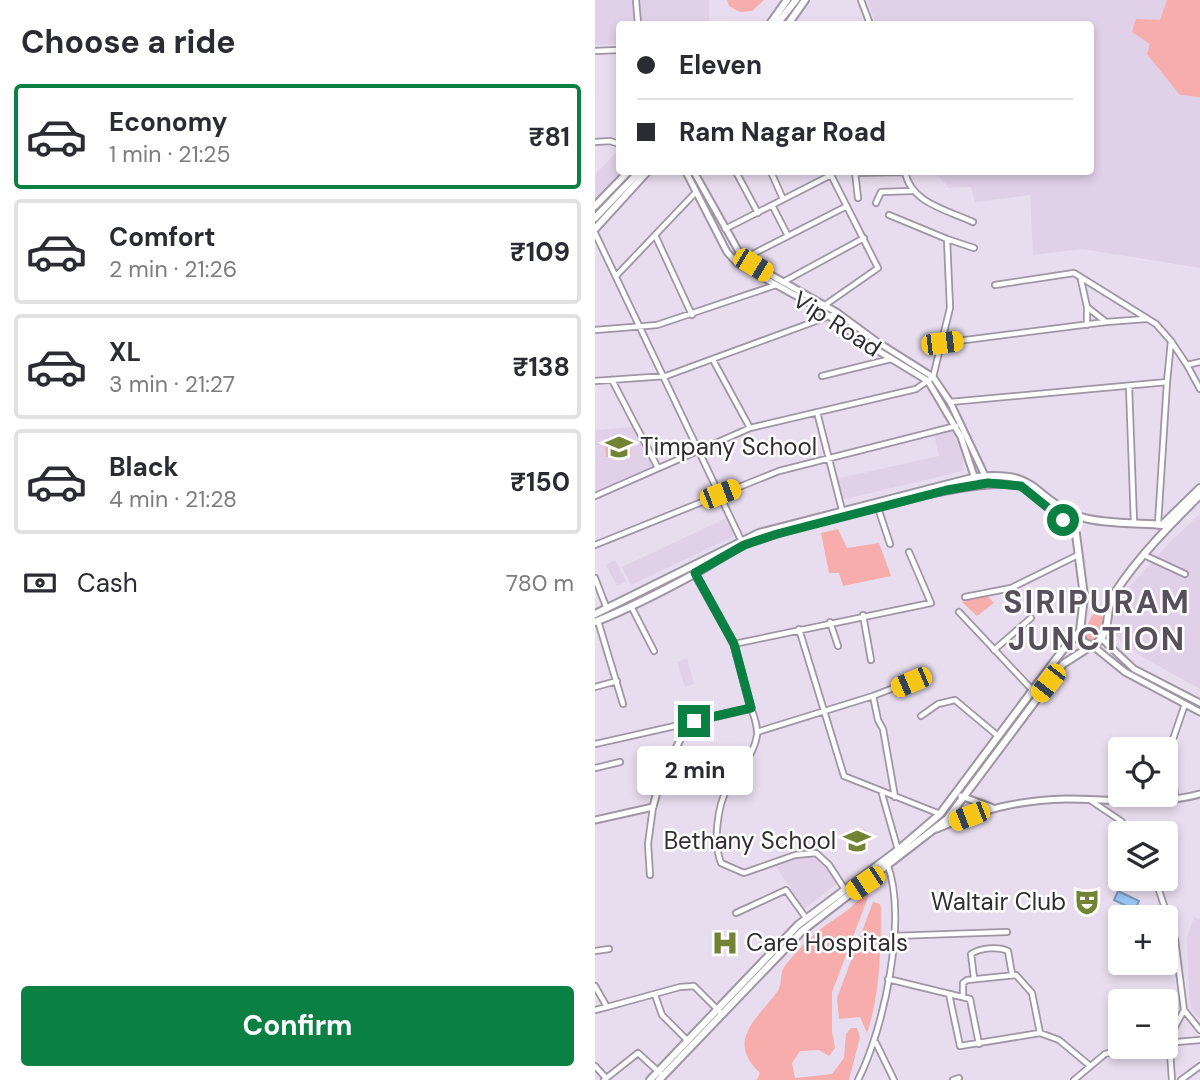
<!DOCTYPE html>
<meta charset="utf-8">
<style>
body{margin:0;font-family:"DM Sans",sans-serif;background:#f2f2f3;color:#2b2b33;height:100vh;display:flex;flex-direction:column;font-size:26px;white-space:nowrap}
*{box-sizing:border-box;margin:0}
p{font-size:23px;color:#7c7c81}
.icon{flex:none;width:38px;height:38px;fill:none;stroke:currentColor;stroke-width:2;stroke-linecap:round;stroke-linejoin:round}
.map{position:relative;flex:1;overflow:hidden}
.side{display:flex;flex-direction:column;background:#fff;width:595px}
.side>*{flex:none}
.top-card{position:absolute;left:21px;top:21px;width:478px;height:154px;border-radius:7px;box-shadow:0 4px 10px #0003;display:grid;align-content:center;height:154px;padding:0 21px;background:#fff}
.buttons{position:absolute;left:513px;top:737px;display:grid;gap:14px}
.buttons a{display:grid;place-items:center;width:70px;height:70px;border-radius:7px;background:#fff;box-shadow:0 4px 10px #0003;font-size:35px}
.end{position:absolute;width:32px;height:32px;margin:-16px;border:9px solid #0b8043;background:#fff;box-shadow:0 0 0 4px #fff}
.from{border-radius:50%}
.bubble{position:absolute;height:49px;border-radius:7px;background:#fff;box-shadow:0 4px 10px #0003;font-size:23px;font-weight:700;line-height:49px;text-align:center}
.car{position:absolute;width:21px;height:42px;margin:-21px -10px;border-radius:9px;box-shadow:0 0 5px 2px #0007;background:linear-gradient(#f5c518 24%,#345 0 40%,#f5c518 0 76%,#345 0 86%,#f5c518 0)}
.top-card b{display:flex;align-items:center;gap:24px;height:66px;font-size:26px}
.top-card b+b{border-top:2px solid #e1e1e2}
.top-card i{width:18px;height:18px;background:#2b2b33}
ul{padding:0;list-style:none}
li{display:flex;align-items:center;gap:21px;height:105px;margin:0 14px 10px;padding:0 7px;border:4px solid #e1e1e2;border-radius:7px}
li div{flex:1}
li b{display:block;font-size:26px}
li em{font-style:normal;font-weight:700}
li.selected{border-color:#0b8043}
li>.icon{width:63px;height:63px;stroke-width:1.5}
h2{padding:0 21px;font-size:32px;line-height:84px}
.pay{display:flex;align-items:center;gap:18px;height:77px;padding:0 21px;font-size:26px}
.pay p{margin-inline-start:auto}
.button{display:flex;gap:14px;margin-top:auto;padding:14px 21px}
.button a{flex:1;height:80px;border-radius:7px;background:#0b8043;color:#fff;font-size:28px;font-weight:700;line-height:80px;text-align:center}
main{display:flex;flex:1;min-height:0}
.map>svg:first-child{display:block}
</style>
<main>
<section class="side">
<h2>Choose a ride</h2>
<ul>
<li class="selected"><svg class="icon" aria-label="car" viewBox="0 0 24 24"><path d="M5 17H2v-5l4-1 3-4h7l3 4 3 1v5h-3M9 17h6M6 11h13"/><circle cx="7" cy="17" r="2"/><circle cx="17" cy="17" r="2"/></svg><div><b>Economy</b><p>1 min · 21:25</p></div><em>₹81</em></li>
<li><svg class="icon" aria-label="car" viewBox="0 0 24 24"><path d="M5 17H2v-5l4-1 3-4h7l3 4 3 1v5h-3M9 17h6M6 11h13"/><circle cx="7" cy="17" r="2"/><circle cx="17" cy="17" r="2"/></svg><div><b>Comfort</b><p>2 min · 21:26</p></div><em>₹109</em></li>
<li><svg class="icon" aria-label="car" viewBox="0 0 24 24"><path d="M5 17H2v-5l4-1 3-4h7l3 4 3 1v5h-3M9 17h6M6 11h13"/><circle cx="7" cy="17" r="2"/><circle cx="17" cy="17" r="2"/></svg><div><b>XL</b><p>3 min · 21:27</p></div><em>₹138</em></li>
<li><svg class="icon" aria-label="car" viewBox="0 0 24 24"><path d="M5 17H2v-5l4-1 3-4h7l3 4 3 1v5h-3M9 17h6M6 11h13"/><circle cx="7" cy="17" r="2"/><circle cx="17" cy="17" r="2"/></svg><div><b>Black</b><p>4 min · 21:28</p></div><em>₹150</em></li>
</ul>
<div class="pay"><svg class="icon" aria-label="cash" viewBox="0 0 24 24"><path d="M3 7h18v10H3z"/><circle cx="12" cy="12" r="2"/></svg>Cash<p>780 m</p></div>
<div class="button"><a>Confirm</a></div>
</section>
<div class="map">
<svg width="605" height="1080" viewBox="0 0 605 1080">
<rect width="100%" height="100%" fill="#e8ddee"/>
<path fill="#e0d0e8" d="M0,0H114V24H24V44L0,45Z
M272,0H605V268L487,249L438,255L435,195L380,202L376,187L354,188L340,172H495V24H281Z
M24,149L26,172L0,198V175Z
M39,427L58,464L56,469L0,493V430Z
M356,429L368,455V471L246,500L241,479L344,456L339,435Z
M605,514V689L544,655L521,636L515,609L573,544Z
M132,518L140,536L36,585L27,567Z
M20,560L31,581L22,586L11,565Z
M92,658L99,684L90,687L82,662Z
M269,828L276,836L269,842L274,847L265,854L254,840Z
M208,856H220L243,883L209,909L180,865Z
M599,917L605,919V1019L597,1011L594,999L592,938Z"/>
<path fill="#f6adab" d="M132,0H169L157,11L145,12L134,6Z
M572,0H605V97L585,95L552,54L555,44L537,32L541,19L565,20Z
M34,441L36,454L11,457L10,444Z
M243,529L252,548L284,543L296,576L248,586L244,573H234L226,533Z
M392,595L399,603L382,616L367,602Z
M506,610L509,627L500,641L494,642C488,633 493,621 500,612Z
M275,892L237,992V1032L240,1048L234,1056L224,1050L205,1051L197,1063L200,1078L237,1074L249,1058L251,1034L256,1028H262L265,1037L254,1080H162L165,1073C131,1041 161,1020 182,992C188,985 184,975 189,967C198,955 211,942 222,932C236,920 259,909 268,894Z
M278,902L285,904L286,909C286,950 285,994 272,1033L265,1017L244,1019L242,998Z
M544,963H567L566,973L543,970Z"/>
<path fill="#9bc9f6" stroke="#7b9abc" stroke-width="2" d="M523,891L544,901L540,910L519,900Z"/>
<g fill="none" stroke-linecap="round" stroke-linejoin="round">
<g stroke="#9f95a5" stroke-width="8">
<path id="minor" d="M41,0L43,24
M266,0L275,24
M0,51L24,50
M0,142L15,141L24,144
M141,172L163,213
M176,172L188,199
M260,172L263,198
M310,172C316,203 352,210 378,222
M260,173L310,172
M281,203L286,192L317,191
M177,205L193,236
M130,229L236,175L283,268L230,305
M0,233L147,542
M60,235L97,315
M352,239L379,248
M148,259L252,206
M22,275L101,192
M486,280L492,307L511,322L551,319
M188,282L269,238
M400,285L479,273L561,324L576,341
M492,306V325
M0,330L62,325L181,285
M347,343L511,322
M118,360L155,428
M605,362L592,365L605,389
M227,376L296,359
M17,380L63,468
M0,381L71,376L243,313
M534,386L539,523
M355,402L572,382L576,341L592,365
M222,412L247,510
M0,496L155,428L321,389L338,377L355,308L352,239L294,215
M283,508L295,544
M563,524L572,382
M0,545L184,471L361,426
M549,555L590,574
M0,578L12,609
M370,597L416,588L483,555
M36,606L59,651
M364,612L443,696
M268,615L276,660
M3,621L28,704
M235,622L243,646
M204,629L249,776L345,814
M139,644L336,603L314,552
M399,650L436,618
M0,687L22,681
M278,696L332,675
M156,708C159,716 163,726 162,735C159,756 143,770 133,787C122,806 118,843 126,863L149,873L200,855L221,853L234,865L249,888
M326,716L343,704L360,700L403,736
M162,732L278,696L283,720L288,729L300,797
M0,744L93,723
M0,768L25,762
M287,794L303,850
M580,798L576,745L590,704
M495,800L526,821L534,833
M55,875L53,844L58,807
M560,878L580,939L589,1010L605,1030
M141,913L191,890L211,918
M298,936L412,932
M0,951L14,949
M379,978L376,954C385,948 403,946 413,951L417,974
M293,979L375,999L384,1044
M0,986L12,1007L85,987L99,986L127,1014
M354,994L365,1046L445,1033L464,1040L494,1065
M60,995L67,1015L93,1041
M368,996V983L372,980L421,975L437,993L445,1033
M0,1010L12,1007
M281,1043L299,1080
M570,1043L605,1040
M0,1066L11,1078
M9,1080L43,1053L65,1073
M263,1080C289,1029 313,918 292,863
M358,1080L364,1078
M479,1080L510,1054L541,1046
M577,1080L574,1038L589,1010
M586,1080L605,1066"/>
</g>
<g stroke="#9f95a5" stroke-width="9">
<path id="tertiary" d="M507,639L539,669L605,703
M498,646L530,672L605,712
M366,796L396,807
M0,820L58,807L64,784L93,723L156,708L139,644L100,574
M342,829C385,810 423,800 471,799C514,799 563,806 605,794"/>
</g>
<g stroke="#9f95a5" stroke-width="9">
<path id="secondary" d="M91,172L132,252L142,263L223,308L272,344L333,381L366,437L382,485
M99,172L148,259L243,313L281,341L338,377L355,402L392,480"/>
</g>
<g stroke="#9f95a5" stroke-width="10">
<path id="primary" d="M175,24L192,0
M182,24L201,0
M193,24L210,0
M0,206L33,172
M0,218L44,172
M0,229L52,172
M0,614L164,533L381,477C444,471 434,494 480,515C502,524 543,523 567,525L605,488
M0,622C35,608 68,591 101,573C117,564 134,552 151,544C192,528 391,472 425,486C446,495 466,517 481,534L489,596L485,631L488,642L498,646C519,632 508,612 519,594C543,557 574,526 605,495
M55,1080L203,925L303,850L345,814L467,651L485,631
M64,1080L207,931L352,819L468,664L496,646"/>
</g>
<use href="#minor" stroke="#fff" stroke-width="4.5"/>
<use href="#tertiary" stroke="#fff" stroke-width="5"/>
<use href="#secondary" stroke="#fff" stroke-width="5"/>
<use href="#primary" stroke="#fff" stroke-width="6"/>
</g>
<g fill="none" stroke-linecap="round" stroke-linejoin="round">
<path stroke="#0b8043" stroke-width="9" d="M99,721L156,708L139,644L100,573L149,545L182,534L352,490L393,483L426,486L468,520"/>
</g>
<defs>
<g id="school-bare" transform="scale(2.1)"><path d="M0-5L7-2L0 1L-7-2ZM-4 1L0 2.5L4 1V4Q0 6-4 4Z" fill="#728434" stroke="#fff" stroke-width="2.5" paint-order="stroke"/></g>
<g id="theatre-bare" transform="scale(2.1)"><path d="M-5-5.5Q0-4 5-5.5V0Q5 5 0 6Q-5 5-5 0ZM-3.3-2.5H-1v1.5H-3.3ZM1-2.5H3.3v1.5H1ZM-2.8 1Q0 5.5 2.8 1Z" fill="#728434" stroke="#fff" stroke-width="2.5" paint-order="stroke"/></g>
<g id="hospital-bare" transform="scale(2.1)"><path d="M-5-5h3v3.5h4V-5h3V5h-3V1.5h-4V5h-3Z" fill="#728434" stroke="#fff" stroke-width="2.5" paint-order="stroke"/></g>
</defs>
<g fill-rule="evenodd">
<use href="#school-bare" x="24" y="447"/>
<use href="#school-bare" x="262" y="841"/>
<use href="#theatre-bare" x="492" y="902"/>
<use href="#hospital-bare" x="130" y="943"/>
</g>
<g text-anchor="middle" stroke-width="5" stroke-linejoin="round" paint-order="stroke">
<g font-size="24" fill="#312d33" stroke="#fff">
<text transform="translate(242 324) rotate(33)" y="8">Vip Road</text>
</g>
<g font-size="24" fill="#312d33" stroke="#fff" text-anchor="start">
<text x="45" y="455">Timpany School</text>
<text x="241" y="849" text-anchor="end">Bethany School</text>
<text x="471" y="910" text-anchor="end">Waltair Club</text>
<text x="151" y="951">Care Hospitals</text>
</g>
<g font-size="32" font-weight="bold" letter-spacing="2" fill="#584f5d" stroke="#fff">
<text x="502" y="613">SIRIPURAM<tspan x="502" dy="37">JUNCTION</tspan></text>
</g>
</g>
</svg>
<div class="buttons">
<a><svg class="icon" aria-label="locate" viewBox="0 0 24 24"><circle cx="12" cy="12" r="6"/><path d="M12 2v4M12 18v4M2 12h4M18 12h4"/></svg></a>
<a><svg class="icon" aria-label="layers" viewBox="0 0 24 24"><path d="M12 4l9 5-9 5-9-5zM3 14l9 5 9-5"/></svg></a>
<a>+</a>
<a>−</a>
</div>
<i class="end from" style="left:468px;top:520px"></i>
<i class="end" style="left:99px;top:721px"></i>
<div class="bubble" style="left:42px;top:746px;width:116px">2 min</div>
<i class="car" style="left:158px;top:265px;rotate:121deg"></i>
<i class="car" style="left:347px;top:343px;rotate:83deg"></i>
<i class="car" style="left:125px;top:494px;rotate:69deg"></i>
<i class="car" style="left:316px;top:682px;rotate:247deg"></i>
<i class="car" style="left:453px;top:683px;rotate:218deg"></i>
<i class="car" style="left:374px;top:816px;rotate:249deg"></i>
<i class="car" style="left:270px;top:883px;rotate:236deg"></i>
<div class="top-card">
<b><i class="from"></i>Eleven</b>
<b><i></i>Ram Nagar Road</b>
</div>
</div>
</main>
